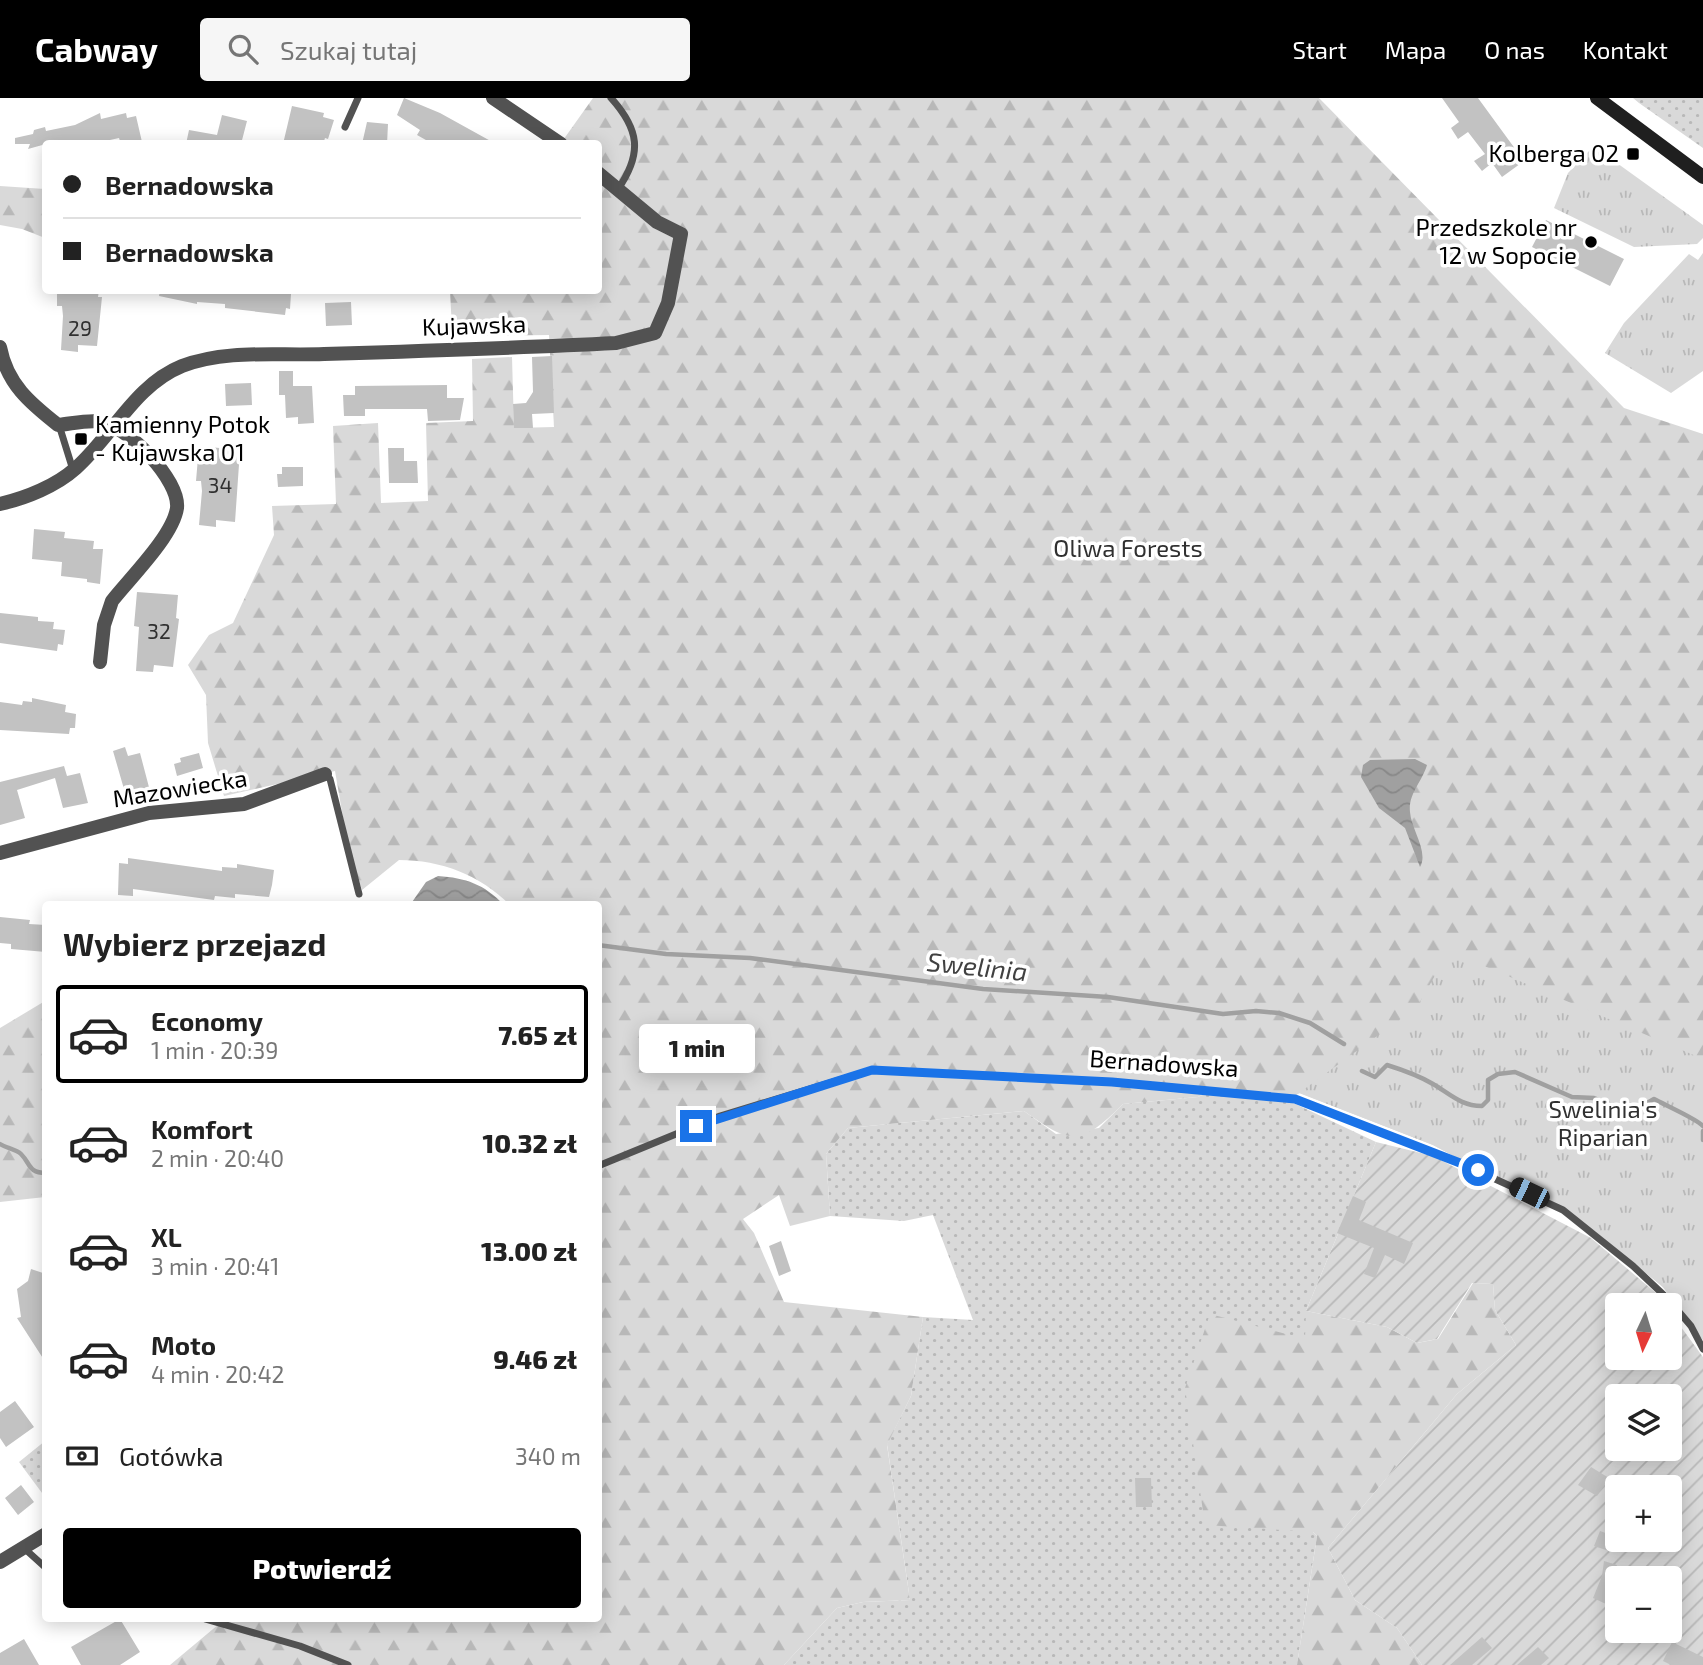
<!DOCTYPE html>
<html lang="pl">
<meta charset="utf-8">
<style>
body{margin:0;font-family:"Exo 2",sans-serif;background:#f6f6f6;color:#222;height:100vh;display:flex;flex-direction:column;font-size:26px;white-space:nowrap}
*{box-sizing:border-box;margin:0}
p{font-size:23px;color:#767676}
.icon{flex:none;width:38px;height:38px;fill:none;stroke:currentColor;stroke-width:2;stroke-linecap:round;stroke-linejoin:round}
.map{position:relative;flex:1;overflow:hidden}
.sheet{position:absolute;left:42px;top:803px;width:560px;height:721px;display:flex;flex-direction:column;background:#fff;border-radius:7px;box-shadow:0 4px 18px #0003}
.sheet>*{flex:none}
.guide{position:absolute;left:42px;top:42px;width:560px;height:154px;border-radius:7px;box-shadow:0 4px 18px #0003;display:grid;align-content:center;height:154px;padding:0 21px;background:#fff}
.needle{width:46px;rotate:184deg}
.tools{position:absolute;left:1605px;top:1195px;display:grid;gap:14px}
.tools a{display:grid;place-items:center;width:77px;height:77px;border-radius:7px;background:#fff;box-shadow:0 4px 18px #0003;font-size:35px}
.end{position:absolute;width:32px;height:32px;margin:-16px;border:9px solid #1a73e8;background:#fff;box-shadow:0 0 0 4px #fff}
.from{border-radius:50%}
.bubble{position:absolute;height:49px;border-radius:7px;background:#fff;box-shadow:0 4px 18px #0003;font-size:23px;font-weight:800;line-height:49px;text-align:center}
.car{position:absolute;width:21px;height:42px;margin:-21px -10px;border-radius:9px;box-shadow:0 0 5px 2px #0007;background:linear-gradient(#222 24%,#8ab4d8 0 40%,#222 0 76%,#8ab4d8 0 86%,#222 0)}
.guide b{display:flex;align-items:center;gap:24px;height:66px;font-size:26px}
.guide b+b{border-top:2px solid #e0e0e0}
.guide i{width:18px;height:18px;background:#222}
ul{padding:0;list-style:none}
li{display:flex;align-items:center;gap:21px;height:98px;margin:0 14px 10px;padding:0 7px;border:4px solid transparent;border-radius:7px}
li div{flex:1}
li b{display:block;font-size:26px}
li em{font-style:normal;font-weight:800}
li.active{border-color:#000}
li>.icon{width:63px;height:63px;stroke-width:1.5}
h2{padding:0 21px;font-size:32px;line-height:84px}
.pay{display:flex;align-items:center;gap:18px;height:77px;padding:0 21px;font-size:26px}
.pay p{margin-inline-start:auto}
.cta{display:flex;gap:14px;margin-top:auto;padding:14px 21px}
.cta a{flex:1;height:80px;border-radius:7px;background:#000;color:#fff;font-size:28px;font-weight:800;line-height:80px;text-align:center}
header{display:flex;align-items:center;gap:42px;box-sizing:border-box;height:98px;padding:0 35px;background:#000;color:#fff}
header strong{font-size:33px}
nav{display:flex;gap:38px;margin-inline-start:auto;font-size:24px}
.search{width:490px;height:63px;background:#f6f6f6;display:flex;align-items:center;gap:18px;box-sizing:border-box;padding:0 24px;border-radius:7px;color:#767676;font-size:26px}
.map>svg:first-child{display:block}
</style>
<header>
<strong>Cabway</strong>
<div class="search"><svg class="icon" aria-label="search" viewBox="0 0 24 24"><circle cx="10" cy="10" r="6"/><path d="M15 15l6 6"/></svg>Szukaj tutaj</div>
<nav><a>Start</a><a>Mapa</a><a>O nas</a><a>Kontakt</a></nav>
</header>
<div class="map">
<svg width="1703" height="1567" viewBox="0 0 1703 1567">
<defs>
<pattern id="grass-dots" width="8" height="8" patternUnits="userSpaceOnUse" patternTransform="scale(1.75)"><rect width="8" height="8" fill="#d9d9d9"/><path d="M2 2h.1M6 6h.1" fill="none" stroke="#b8b8b8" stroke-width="1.8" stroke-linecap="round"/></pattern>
<pattern id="forest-firs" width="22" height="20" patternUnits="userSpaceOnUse" patternTransform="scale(1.75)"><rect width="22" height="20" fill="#d9d9d9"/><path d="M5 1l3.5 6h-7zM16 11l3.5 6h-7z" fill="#b8b8b8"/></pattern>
<pattern id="park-tufts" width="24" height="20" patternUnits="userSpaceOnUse" patternTransform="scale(1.75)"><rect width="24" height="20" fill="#d9d9d9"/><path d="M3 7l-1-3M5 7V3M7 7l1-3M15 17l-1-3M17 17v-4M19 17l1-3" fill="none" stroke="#b8b8b8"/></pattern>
<pattern id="garden-furrows" width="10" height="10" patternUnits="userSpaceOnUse" patternTransform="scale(1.75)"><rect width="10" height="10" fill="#d9d9d9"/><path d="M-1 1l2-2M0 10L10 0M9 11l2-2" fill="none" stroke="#b8b8b8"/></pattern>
<pattern id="water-waves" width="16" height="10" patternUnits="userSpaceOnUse" patternTransform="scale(1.75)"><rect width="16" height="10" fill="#a0a0a0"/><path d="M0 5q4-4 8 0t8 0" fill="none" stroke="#888"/></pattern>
</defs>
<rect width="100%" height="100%" fill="#fff"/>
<path fill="url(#grass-dots)" d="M1633,0H1703V50L1639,5Z
M1204,996L1287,1002L1376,1044L1306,1213L1313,1434L1317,1438L1297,1567H784L837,1510L863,1504L910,1502L887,1346L911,1298L923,1219L973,1222L933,1117L904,1123L830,1118L826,1056L848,1030L1024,1013L1056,1036L1099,1030L1123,1006L1198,999Z
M45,1343V1399L19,1364Z"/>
<path fill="url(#forest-firs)" d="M593,0H1319L1624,310L1703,336V1242L1663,1189L1595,1133L1433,1047L1300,995L1287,1002L1204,996L1198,999L1123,1006C1081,1048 1071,1047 1024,1013L848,1030L826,1056L830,1118L790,1128L779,1097L743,1121L754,1135L784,1204L923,1219L911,1298L887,1347L910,1502L863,1504L837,1510L784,1567H170L225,1521H598V807H510C480,777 441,762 399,762L362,792L348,749L335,673L224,698L208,645L206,597L188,567L209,537L233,525L274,437L272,408L336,406L333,328L378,325L381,405L428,403L426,325L473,323L472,261L512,259L514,330L554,329L549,237L473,238V232L452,231L450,193L598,192V46L561,45Z
M0,88L45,91V140L22,131L0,127Z
M45,903V1099L0,1104V930Z
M1473,1185L1493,1186L1495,1212L1516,1247L1457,1296L1328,1450L1355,1502L1397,1530L1422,1567H1297L1317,1438L1313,1434L1205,1427L1185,1290L1210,1216L1305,1241L1306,1213L1387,1229L1417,1245L1438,1241Z"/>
<path fill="url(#park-tufts)" d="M1590,52L1603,55L1703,127V140L1697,146L1634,149L1554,110L1568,75Z
M1703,155V273L1671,295L1605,255L1624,225L1689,156L1698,162Z
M1449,853L1703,961V1242L1663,1189L1595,1133L1433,1047L1299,995L1417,909Z"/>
<path fill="url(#garden-furrows)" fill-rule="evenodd" d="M1376,1044L1433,1058L1591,1140L1656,1195L1665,1207L1617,1208V1260H1670V1214L1703,1259V1567H1422L1397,1530L1355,1502L1328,1450L1457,1296L1516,1247L1495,1212L1493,1186L1472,1185L1437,1241L1417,1245L1387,1229L1306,1213ZM1617,1298H1670V1351H1617ZM1617,1390H1670V1442H1617ZM1617,1480H1670V1533H1617Z"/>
<path fill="url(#water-waves)" d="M1415,661L1427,667C1422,684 1408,696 1410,714C1411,731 1429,754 1420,769L1405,730L1379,710L1361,679L1363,667L1370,662Z
M438,778C466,780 484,786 504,807H410L426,784Z"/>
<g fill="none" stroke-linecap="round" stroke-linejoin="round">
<path stroke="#a0a0a0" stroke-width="4.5" d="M598,847L666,856L750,860L983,891L1108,899L1223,916L1256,913L1279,915L1310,925L1344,946
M1362,973L1375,979L1387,967C1403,972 1418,977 1433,986C1450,996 1461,1008 1482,1008L1488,1002V982L1498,976L1515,974L1572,999L1594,1000L1625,1012L1637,1011L1654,1001C1665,1007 1697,1021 1703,1028
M1703,1033V1042
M0,1046C6,1050 16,1051 21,1056C31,1066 28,1075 46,1075"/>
</g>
<path fill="#c2c2c2" d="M404,0L440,15L496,46H433L417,37L420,32L397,17Z
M1442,0H1478L1524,63L1502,79L1492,65L1482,73L1474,63L1485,56L1468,34L1458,41L1451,30L1459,24Z
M292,8L324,15L323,19L334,22L328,41L325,40L323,46H283Z
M100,15L101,21L126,15L127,20L136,18L142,44L121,46L119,40L92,46H46L28,51L30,46H15V40L33,36L34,32L45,29L46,33L75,27Z
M222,17L247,23L241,46H186L189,32L217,37Z
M367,24L388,26L387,46H362Z
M1546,122L1624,161L1610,188L1532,149Z
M57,192H99L98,199H102L97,248L78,247V254L61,252L63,218L62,208H57Z
M160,192H280V196H291L290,211L286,210L285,217L225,210V206L197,204V206L159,198Z
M351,204L352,227L326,228L325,205Z
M552,258L554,315L532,316L533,330H514L513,306L526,305L533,294L532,259Z
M279,273H293V288H312L314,325L298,326V319L286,320L285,297H279Z
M251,285L252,307L226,308L225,286Z
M447,287V300H464L460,322L428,323L427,311H365V318H344L343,297H355V288Z
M199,348L240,352L235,424L216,422V429L199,427L202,393L201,383H196Z
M388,350H404V363H417L418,385H389Z
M282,369H303V388L278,389L277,376H282Z
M34,431L65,434L64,440L94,443L93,451H103L100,486L87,484V481L61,478L62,464L32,461Z
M137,494L178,497L176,520L179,521L173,569L154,567L153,574L136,573L139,529L134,528Z
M0,515L38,519V523L54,524L53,531L65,532L63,547L58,546L57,553L0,545Z
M32,600L66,607L65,614L76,616L75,630H70L69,636L0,632V604L22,607L23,603L32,604Z
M125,649L128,658L140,655L150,693L126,698L113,653Z
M199,655L203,670L177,678L174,666L181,664L180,660Z
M64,668L67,678L80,675L88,705L63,710L55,680L17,692L25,720L0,727V684Z
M128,760L222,773V769L237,770V766L274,772L272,787L269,799L235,796V800L215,798L214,802L133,791V798L118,797L119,765L128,766Z
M0,819L30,822L29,826L46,827V854L11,851V846L0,845Z
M1353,1098L1366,1104L1359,1122L1413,1145L1404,1166L1385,1157L1375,1180L1364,1176L1374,1150L1337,1135Z
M781,1143L791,1173L779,1178L769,1148Z
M31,1171L46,1176V1265L17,1220L21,1219L17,1191L28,1183Z
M15,1303L34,1329L6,1349L0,1340V1314Z
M1591,1369L1609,1380L1597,1398L1578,1387Z
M1135,1380H1151L1152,1409H1136Z
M21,1387L34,1404L18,1417L5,1400Z
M1600,1433L1614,1438L1609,1453L1594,1448Z
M1604,1463L1617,1467L1612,1479L1617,1481V1511L1593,1500L1602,1478Z
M120,1521L140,1554L120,1567H81L71,1549Z
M1482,1539L1492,1550L1472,1567H1450Z
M24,1541L39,1567H0V1555Z
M1672,1544L1703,1559V1567H1671L1663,1563Z
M1538,1549L1549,1560L1541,1567H1517Z"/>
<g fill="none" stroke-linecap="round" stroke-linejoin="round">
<path stroke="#525252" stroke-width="7" d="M611,0C639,31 643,55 618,91
M345,29L358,0
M59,327L73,372
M325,676L330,681L359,796
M598,1068L720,1018L872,972L1112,984L1295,1001L1460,1065L1563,1112L1633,1168L1668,1201L1691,1228L1703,1251
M25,1451L46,1470
M205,1521L300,1548L348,1567"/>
<path stroke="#525252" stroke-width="14" d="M493,0L561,46
M0,249C7,286 30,305 58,327C71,326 89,321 102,324C128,329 180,382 177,410C173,438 130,480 112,503L104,527L100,564
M0,406C26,400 56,388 76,370C113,337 135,287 182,268C227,251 277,258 324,256C421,253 518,250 616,245L655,235L668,205L681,136L657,124L598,75
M0,755L149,715L244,706L325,676
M0,1464L46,1436"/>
<path stroke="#1f1f1f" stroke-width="14" d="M1597,0L1703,79"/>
</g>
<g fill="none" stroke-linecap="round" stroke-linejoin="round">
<path stroke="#1a73e8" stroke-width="9" d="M696,1028L872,972L1112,984L1295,1001L1478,1072"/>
</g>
<g fill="#000" stroke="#fff" stroke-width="2.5">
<rect x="1626" y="49" width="14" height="14" rx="3.5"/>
<circle cx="1591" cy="144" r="7"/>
<rect x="74" y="334" width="14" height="14" rx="3.5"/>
</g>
<g text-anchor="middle" stroke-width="7" stroke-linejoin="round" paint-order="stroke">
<g font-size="21" fill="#303030">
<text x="80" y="238">29</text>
<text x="220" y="395">34</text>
<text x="159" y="541">32</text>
</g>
<g font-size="24" fill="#000" stroke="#fff" text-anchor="end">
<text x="1619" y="64">Kolberga 02</text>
<text x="1577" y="138">Przedszkole nr<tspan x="1577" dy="28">12 w Sopocie</tspan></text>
<text x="95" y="335" text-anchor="start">Kamienny Potok<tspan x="95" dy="28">- Kujawska 01</tspan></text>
</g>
<g font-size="24" fill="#000" stroke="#fff">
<text transform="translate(474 228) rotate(-2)" y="8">Kujawska</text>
<text transform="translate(180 691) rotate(-9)" y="8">Mazowiecka</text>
<text transform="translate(1164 966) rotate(4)" y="8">Bernadowska</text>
</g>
<g font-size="24" fill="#303030" stroke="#fff">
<text x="1128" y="459">Oliwa Forests</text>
<text x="1603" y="1020">Swelinia's<tspan x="1603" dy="28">Riparian</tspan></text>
</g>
<g font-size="26" font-style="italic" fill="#414141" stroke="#fff">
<text transform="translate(977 869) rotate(6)" y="9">Swelinia</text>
</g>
</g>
</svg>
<div class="tools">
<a><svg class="needle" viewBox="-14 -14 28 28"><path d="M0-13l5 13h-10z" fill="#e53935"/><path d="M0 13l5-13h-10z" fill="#767676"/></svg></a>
<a><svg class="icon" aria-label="layers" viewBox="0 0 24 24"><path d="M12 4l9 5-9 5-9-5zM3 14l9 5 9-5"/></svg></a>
<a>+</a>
<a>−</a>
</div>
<i class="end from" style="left:1478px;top:1072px"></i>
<i class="end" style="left:696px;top:1028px"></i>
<div class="bubble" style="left:639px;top:926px;width:116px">1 min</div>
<i class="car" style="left:1529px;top:1095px;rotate:296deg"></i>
<div class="guide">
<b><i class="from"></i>Bernadowska</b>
<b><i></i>Bernadowska</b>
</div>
<section class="sheet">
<h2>Wybierz przejazd</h2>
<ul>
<li class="active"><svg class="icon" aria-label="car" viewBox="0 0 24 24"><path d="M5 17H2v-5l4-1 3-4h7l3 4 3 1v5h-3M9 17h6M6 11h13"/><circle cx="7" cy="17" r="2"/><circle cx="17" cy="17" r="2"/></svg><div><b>Economy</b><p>1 min · 20:39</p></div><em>7.65 zł</em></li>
<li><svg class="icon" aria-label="car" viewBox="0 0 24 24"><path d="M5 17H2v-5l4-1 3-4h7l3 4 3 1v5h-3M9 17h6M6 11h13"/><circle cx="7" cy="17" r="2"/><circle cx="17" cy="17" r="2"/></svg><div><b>Komfort</b><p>2 min · 20:40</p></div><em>10.32 zł</em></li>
<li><svg class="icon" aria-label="car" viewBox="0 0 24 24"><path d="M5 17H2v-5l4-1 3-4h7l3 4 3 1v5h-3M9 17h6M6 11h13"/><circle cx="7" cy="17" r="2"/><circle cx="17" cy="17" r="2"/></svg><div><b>XL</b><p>3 min · 20:41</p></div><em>13.00 zł</em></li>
<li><svg class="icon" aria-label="car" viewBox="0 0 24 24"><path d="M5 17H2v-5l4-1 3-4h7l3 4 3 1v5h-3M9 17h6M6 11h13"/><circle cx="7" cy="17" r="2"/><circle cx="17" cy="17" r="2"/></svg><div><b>Moto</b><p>4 min · 20:42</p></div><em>9.46 zł</em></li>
</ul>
<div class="pay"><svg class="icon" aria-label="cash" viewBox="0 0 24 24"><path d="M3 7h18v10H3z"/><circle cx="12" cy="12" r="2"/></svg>Gotówka<p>340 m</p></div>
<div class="cta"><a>Potwierdź</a></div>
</section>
</div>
